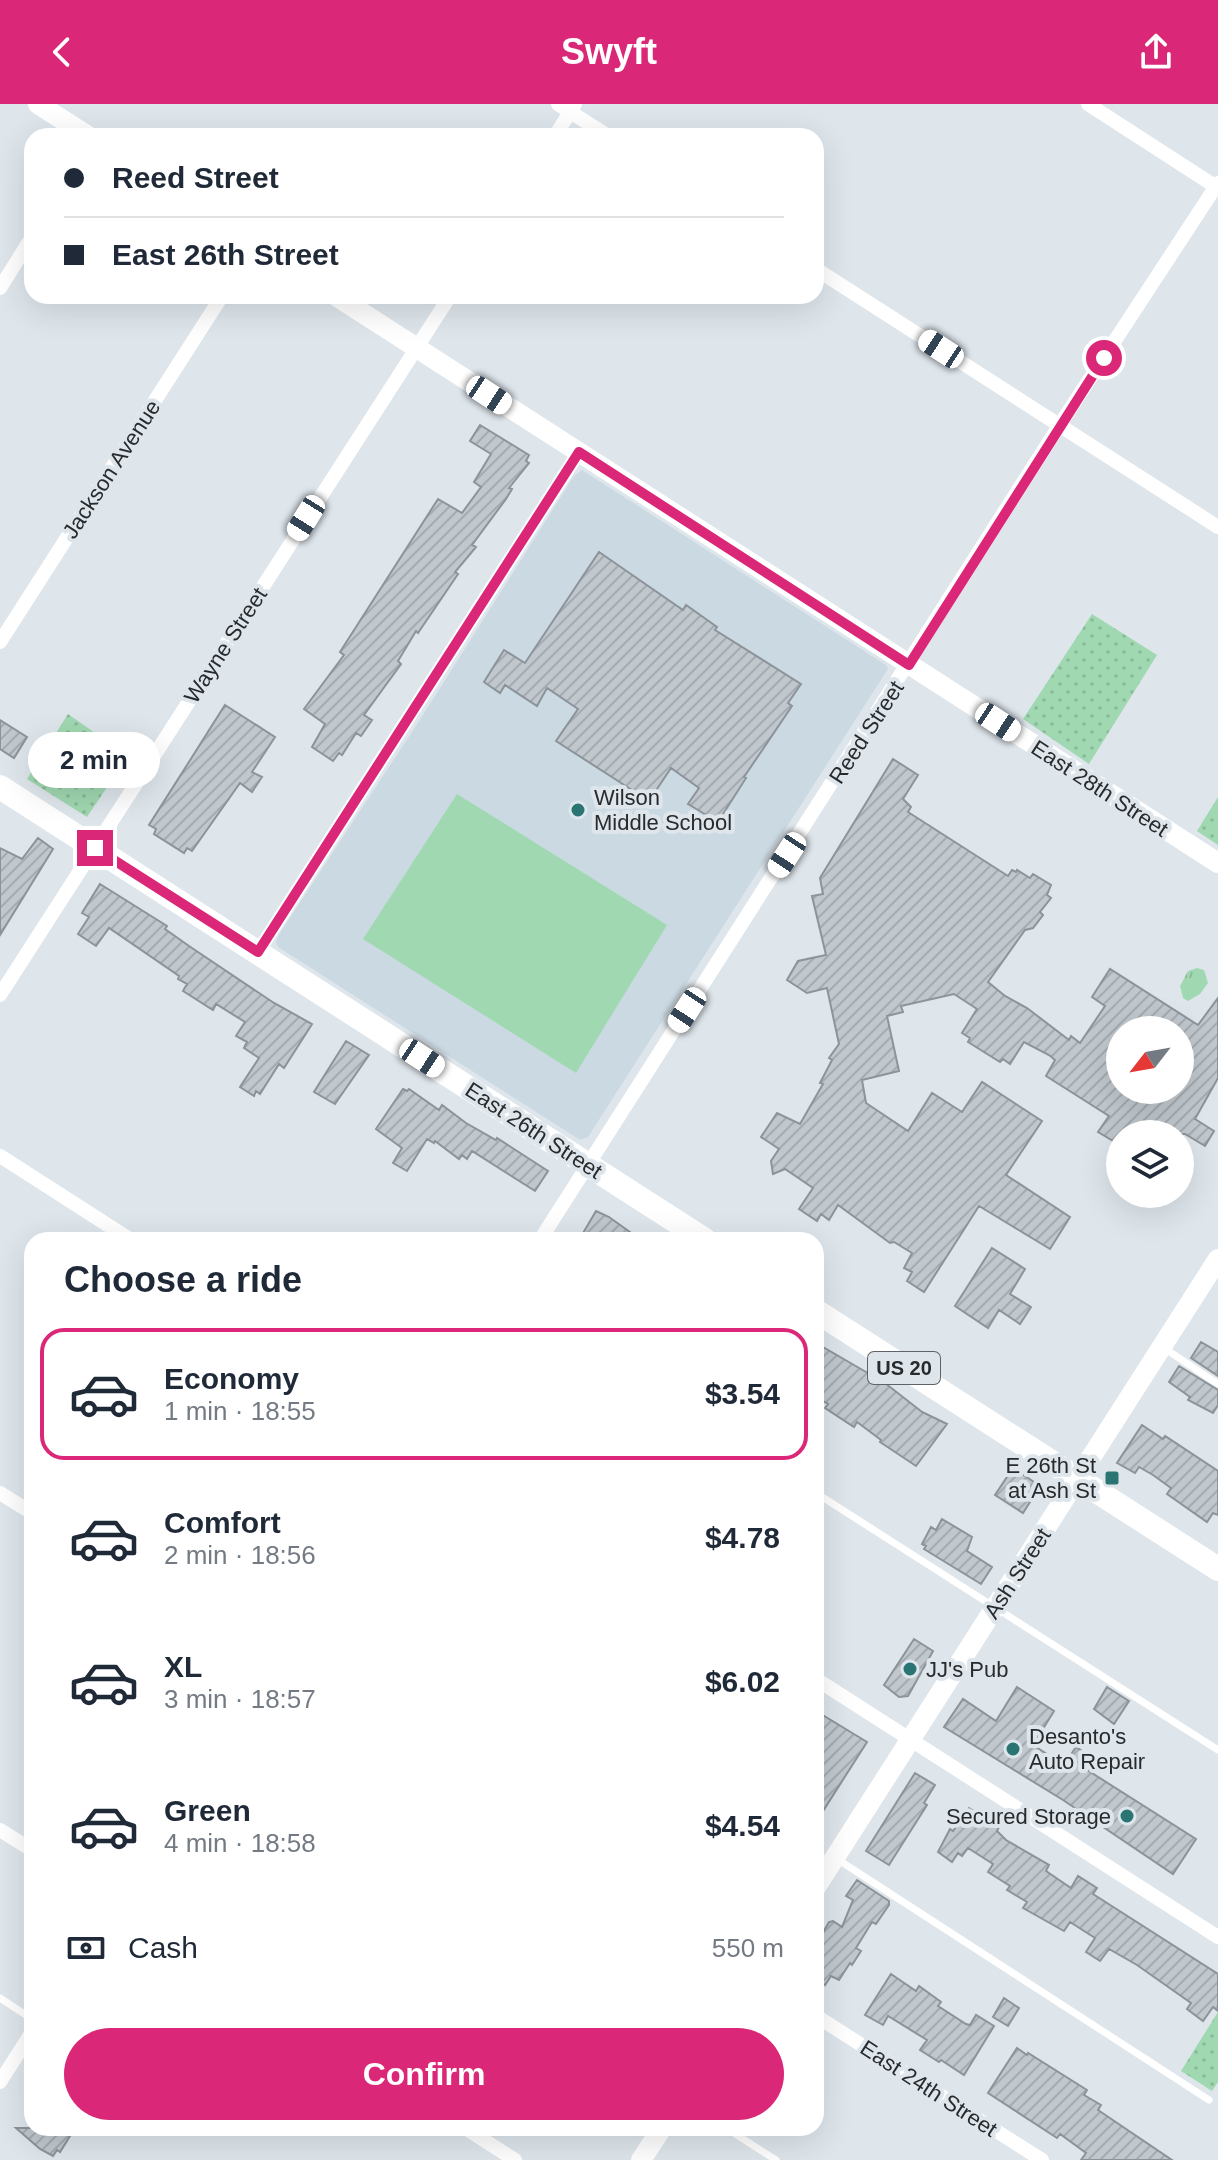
<!DOCTYPE html>
<meta charset="utf-8">
<style>
body{margin:0;font-family:Helvetica,sans-serif;background:#f2f2f3;color:#1f2937;height:100vh;display:flex;flex-direction:column;font-size:30px;white-space:nowrap}
*{box-sizing:border-box;margin:0}
p{font-size:26px;color:#747a83}
.icon{flex:none;width:44px;height:44px;fill:none;stroke:currentColor;stroke-width:2;stroke-linecap:round;stroke-linejoin:round}
.map{position:relative;flex:1;overflow:hidden}
.drawer{position:absolute;left:24px;top:1128px;width:800px;height:904px;display:flex;flex-direction:column;background:#fff;border-radius:24px;box-shadow:0 8px 32px #0002}
.drawer>*{flex:none}
.guide{position:absolute;left:24px;top:24px;width:800px;height:176px;border-radius:24px;box-shadow:0 8px 32px #0002;display:grid;align-content:center;height:176px;padding:0 40px;background:#fff}
.needle{width:52px;rotate:239deg}
.tools{position:absolute;left:1106px;top:912px;display:grid;gap:16px}
.tools a{display:grid;place-items:center;width:88px;height:88px;border-radius:50%;background:#fff;box-shadow:0 8px 32px #0002;font-size:40px}
.end{position:absolute;width:36px;height:36px;margin:-18px;border:10px solid #db2777;background:#fff;box-shadow:0 0 0 4px #fff}
.from{border-radius:50%}
.bubble{position:absolute;height:56px;border-radius:28px;background:#fff;box-shadow:0 8px 32px #0002;font-size:26px;font-weight:800;line-height:56px;text-align:center}
.car{position:absolute;width:24px;height:48px;margin:-24px -12px;border-radius:10px;box-shadow:0 0 6px 2px #0007;background:linear-gradient(#fff 24%,#345 0 40%,#fff 0 76%,#345 0 86%,#fff 0)}
.guide b{display:flex;align-items:center;gap:28px;height:76px;font-size:30px}
.guide b+b{border-top:2px solid #e0e1e3}
.guide i{width:20px;height:20px;background:#1f2937}
ul{padding:0;list-style:none}
li{display:flex;align-items:center;gap:24px;height:132px;margin:0 16px 12px;padding:0 24px;border:4px solid transparent;border-radius:24px}
li div{flex:1}
li b{display:block;font-size:30px}
li em{font-style:normal;font-weight:800}
li.on{border-color:#db2777}
li>.icon{width:72px;height:72px;stroke-width:1.5}
h2{padding:0 40px;font-size:36px;line-height:96px}
.pay{display:flex;align-items:center;gap:20px;height:88px;padding:0 40px;font-size:30px}
.pay p{margin-inline-start:auto}
.action{display:flex;gap:16px;margin-top:auto;padding:16px 40px}
.action a{flex:1;height:92px;border-radius:48px;background:#db2777;color:#fff;font-size:32px;font-weight:800;line-height:92px;text-align:center}
header{display:flex;justify-content:space-between;align-items:center;height:104px;padding:0 40px;background:#db2777;color:#fff;font-size:36px;font-weight:800}
.map>svg:first-child{display:block}
</style>
<header><svg class="icon" aria-label="back" viewBox="0 0 24 24"><path d="M15 5l-7 7 7 7"/></svg>Swyft<svg class="icon" aria-label="share" viewBox="0 0 24 24"><path d="M12 15V3M7 8l5-5 5 5M5 13v7h14v-7"/></svg></header>
<div class="map">
<svg width="1218" height="2056" viewBox="0 0 1218 2056">
<defs>
<pattern id="grass-dots" width="8" height="8" patternUnits="userSpaceOnUse" patternTransform="scale(2)"><rect width="8" height="8" fill="#a0d8b1"/><path d="M2 2h.1M6 6h.1" fill="none" stroke="#8aba99" stroke-width="1.8" stroke-linecap="round"/></pattern>
<pattern id="park-tufts" width="24" height="20" patternUnits="userSpaceOnUse" patternTransform="scale(2)"><rect width="24" height="20" fill="#a0d8b1"/><path d="M3 7l-1-3M5 7V3M7 7l1-3M15 17l-1-3M17 17v-4M19 17l1-3" fill="none" stroke="#8aba99"/></pattern>
<pattern id="building-hatch" width="6" height="6" patternUnits="userSpaceOnUse" patternTransform="scale(2)"><rect width="6" height="6" fill="#c0c8ce"/><path d="M-1 1l2-2M0 6l6-6M5 7l2-2" fill="none" stroke="#a5acb1"/></pattern>
</defs>
<rect width="100%" height="100%" fill="#dee6ec"/>
<path fill="#cbd9e3" d="M582,366L886,561L888,565L588,1033L580,1036L278,843L276,839L278,832L423,611L574,372Z"/>
<path fill="url(#grass-dots)" d="M1092,510L1157,551L1089,660L1023,615Z
M68,610L128,652L87,713L27,675Z
M1218,693V741L1197,727Z
M1218,1908V1978L1212,1987L1181,1967Z"/>
<path fill="url(#park-tufts)" d="M1197,864L1204,866L1208,879L1200,890L1188,897L1183,894L1180,882L1188,867Z"/>
<path fill="#a0d8b1" d="M457,690L667,821L576,969L363,835Z"/>
<path fill="url(#building-hatch)" stroke="#8c9399" stroke-width="2" fill-rule="evenodd" d="M480,321L529,351L526,357L529,359L509,384L512,385L506,395L472,441L476,443L455,468L458,470L418,529L416,527L398,557L401,560L364,611L372,616L361,632L356,629L342,651L339,649L333,657L312,643L325,620L304,605L344,551L340,548L438,395L462,409L481,383L474,378L491,350L470,337Z
M599,448L683,506L686,501L717,523L715,526L801,580L788,599L792,602L744,673L746,674L718,718L688,700L699,684L671,664L649,697L556,637L578,605L547,584L537,602L505,581L500,589L484,578L504,546L525,559Z
M225,601L275,633L252,668L262,673L252,688L240,679L192,747L187,744L184,749L154,730L156,725L149,721Z
M0,616L27,633L14,654L0,645Z
M893,655L918,671L903,695L911,703L908,708L1008,772L1012,766L1016,768L1017,766L1030,774L1033,770L1051,781L1047,791L1051,794L1040,808L1043,811L1033,824L1025,826L988,878L1005,892L1027,904L1069,936L1071,932L1080,939L1105,902L1092,893L1110,865L1198,921L1218,894V974L1195,1015L1214,1027L1205,1042L1185,1030H1120V1041L1098,1028L1109,1012L1046,972L1055,956L1049,951L1024,938L1010,960L1003,955L1000,958L968,938L970,934L962,929L977,905L954,890L901,902L903,908L887,912L899,967L862,976L866,999L908,1027L932,989L962,1008L982,978L1042,1017L1006,1071L1070,1113L1050,1145L979,1102L924,1188L907,1177L912,1168L904,1164L912,1149L894,1138L890,1139L838,1101L829,1116L821,1110L817,1117L799,1105L813,1084L785,1065L773,1070L771,1057L779,1045L761,1033L777,1009L800,1020L823,980L820,979L832,956L829,954L839,940L827,884L807,889L787,876L798,857L826,851L812,792L823,790L820,774ZM1120,926H1180V986H1120Z
M38,734L53,745L0,831V744L22,755Z
M100,780L167,822L165,825L189,842L274,899L312,920L284,964L279,960L260,990L256,987L254,992L240,983L259,954L244,944L247,938L236,932L245,918L216,900L213,906L183,887L187,880L178,875L179,872L109,824L96,842L78,830L89,813L82,809Z
M346,937L369,951L335,1000L314,988Z
M403,985L407,987L409,985L439,1006L442,1001L466,1019L496,1036L497,1034L548,1067L535,1087L472,1047L467,1055L462,1051L459,1055L435,1037L434,1039L427,1035L407,1067L393,1059L402,1044L376,1025Z
M596,1107L609,1113L641,1136H579Z
M992,1144L1025,1165L1010,1190L1031,1203L1020,1220L999,1206L988,1224L955,1202Z
M1201,1238L1218,1248V1272L1191,1254Z
M816,1239L885,1279L922,1308L947,1320L916,1362L880,1338L881,1336L857,1318L854,1323L825,1304L828,1300L816,1293Z
M1179,1262L1218,1286V1301L1213,1309L1188,1296L1190,1293L1169,1278Z
M1142,1321L1163,1335L1165,1332L1218,1367V1411L1213,1409L1207,1418L1167,1390L1171,1384L1153,1371L1139,1363L1135,1369L1117,1359Z
M1013,1364L1040,1382L1023,1409L995,1391Z
M942,1415L972,1433L967,1447L992,1463L981,1480L924,1445L926,1442L922,1440L931,1423L936,1426Z
M914,1535L933,1547L908,1592L899,1593L884,1581Z
M1017,1583L1054,1607L1033,1641L1064,1661L1076,1643L1091,1653L1084,1664L1196,1735L1173,1770L1063,1696L944,1623L963,1595L996,1617Z
M1107,1583L1129,1597L1114,1620L1094,1605Z
M816,1607L867,1638L816,1718Z
M915,1669L935,1681L924,1699L927,1701L889,1761L866,1747Z
M969,1704L999,1723L997,1727L1006,1736L1049,1761L1046,1767L1071,1784L1078,1772L1097,1784L1093,1790L1218,1870V1907L1213,1903L1203,1917L1187,1905L1191,1899L1137,1861L1109,1845L1100,1857L1086,1848L1095,1834L1070,1818L1064,1827L1023,1804L1027,1798L1007,1786L1010,1782L988,1768L993,1760L968,1744L962,1752L958,1749L952,1758L938,1748L950,1725L953,1727Z
M857,1776L889,1797V1801L876,1820L872,1818L856,1844L861,1847L852,1861L850,1859L839,1876L831,1872L825,1881L816,1875V1840L829,1818L833,1817L842,1823L853,1796L846,1792Z
M891,1870L916,1887L919,1882L941,1898L938,1902L966,1920L970,1921L976,1911L994,1922L964,1971L941,1956L939,1958L920,1946L927,1936L888,1912L883,1921L865,1911Z
M1004,1894L1019,1904L1008,1922L993,1913Z
M1017,1944L1027,1951L1028,1949L1087,1986L1084,1991L1101,2001L1098,2006L1172,2056H1081L1086,2049L1060,2030L1057,2034L988,1989Z
M16,2024H75L60,2048L57,2046L53,2052L40,2045Z"/>
<g fill="none" stroke-linecap="round" stroke-linejoin="round">
<path stroke="#fff" stroke-width="7" d="M1164,1244L1218,1280
M816,1389L1218,1646
M837,1755L1209,1996
M0,1894L32,1915
M726,2024L776,2056"/>
<path stroke="#fff" stroke-width="14" d="M558,0L608,32
M1088,0L1218,84
M555,32L575,0
M816,165L1218,423
M0,184L32,133
M0,538L222,192
M258,848L579,348
M0,891L450,192
M0,1052L131,1136
M540,1136L1059,322L1218,79
M0,1389L32,1409
M816,1575L1218,1833
M0,1726L32,1746
M816,1912L1042,2056
M0,1978L32,1928
M465,2024L515,2056"/>
<path stroke="#fff" stroke-width="20" d="M38,0L88,32
M336,192L1218,759
M816,1783L1218,1155
M641,2056L662,2024"/>
<path stroke="#fff" stroke-width="24" d="M0,683L705,1136
M816,1207L1218,1465"/>
</g>
<g fill="none" stroke-linecap="round" stroke-linejoin="round">
<path stroke="#db2777" stroke-width="10" d="M95,744L258,848L579,348L909,561L1104,254"/>
</g>
<g fill="#2a7473" stroke="#dee6ec" stroke-width="3">
<circle cx="578" cy="706" r="8"/>
<rect x="1104" y="1366" width="16" height="16" rx="4"/>
<circle cx="910" cy="1565" r="8"/>
<circle cx="1013" cy="1645" r="8"/>
<circle cx="1127" cy="1712" r="8"/>
</g>
<g text-anchor="middle" stroke-width="8" stroke-linejoin="round" paint-order="stroke">
<rect fill="#dee6ec" stroke="#5f6367" stroke-width="2" x="868" y="1248" width="72" height="32" rx="6"/>
<g font-size="20" font-weight="bold" fill="#282b2e">
<text x="904" y="1271">US 20</text>
</g>
<g font-size="22" fill="#282b2e" stroke="#dee6ec">
<text transform="translate(111 365) rotate(-57)" y="8">Jackson Avenue</text>
<text transform="translate(225 541) rotate(-57)" y="8">Wayne Street</text>
<text transform="translate(866 628) rotate(-57)" y="8">Reed Street</text>
<text transform="translate(1100 684) rotate(33)" y="8">East 28th Street</text>
<text transform="translate(534 1026) rotate(33)" y="8">East 26th Street</text>
<text transform="translate(1017 1469) rotate(-57)" y="8">Ash Street</text>
<text transform="translate(929 1984) rotate(33)" y="8">East 24th Street</text>
</g>
<g font-size="22" fill="#282b2e" stroke="#dee6ec" text-anchor="start">
<text x="594" y="701">Wilson<tspan x="594" dy="25">Middle School</tspan></text>
<text x="1096" y="1369" text-anchor="end">E 26th St<tspan x="1096" dy="25">at Ash St</tspan></text>
<text x="926" y="1573">JJ's Pub</text>
<text x="1029" y="1640">Desanto's<tspan x="1029" dy="25">Auto Repair</tspan></text>
<text x="1111" y="1720" text-anchor="end">Secured Storage</text>
</g>
</g>
</svg>
<div class="tools">
<a><svg class="needle" viewBox="-14 -14 28 28"><path d="M0-13l5 13h-10z" fill="#e53935"/><path d="M0 13l5-13h-10z" fill="#747a83"/></svg></a>
<a><svg class="icon" aria-label="layers" viewBox="0 0 24 24"><path d="M12 4l9 5-9 5-9-5zM3 14l9 5 9-5"/></svg></a>
</div>
<i class="end from" style="left:1104px;top:254px"></i>
<i class="end" style="left:95px;top:744px"></i>
<div class="bubble" style="left:28px;top:628px;width:132px">2 min</div>
<i class="car" style="left:941px;top:245px;rotate:303deg"></i>
<i class="car" style="left:489px;top:291px;rotate:123deg"></i>
<i class="car" style="left:306px;top:414px;rotate:212deg"></i>
<i class="car" style="left:998px;top:618px;rotate:123deg"></i>
<i class="car" style="left:787px;top:751px;rotate:213deg"></i>
<i class="car" style="left:687px;top:906px;rotate:213deg"></i>
<i class="car" style="left:422px;top:954px;rotate:123deg"></i>
<div class="guide">
<b><i class="from"></i>Reed Street</b>
<b><i></i>East 26th Street</b>
</div>
<section class="drawer">
<h2>Choose a ride</h2>
<ul>
<li class="on"><svg class="icon" aria-label="car" viewBox="0 0 24 24"><path d="M5 17H2v-5l4-1 3-4h7l3 4 3 1v5h-3M9 17h6M6 11h13"/><circle cx="7" cy="17" r="2"/><circle cx="17" cy="17" r="2"/></svg><div><b>Economy</b><p>1 min · 18:55</p></div><em>$3.54</em></li>
<li><svg class="icon" aria-label="car" viewBox="0 0 24 24"><path d="M5 17H2v-5l4-1 3-4h7l3 4 3 1v5h-3M9 17h6M6 11h13"/><circle cx="7" cy="17" r="2"/><circle cx="17" cy="17" r="2"/></svg><div><b>Comfort</b><p>2 min · 18:56</p></div><em>$4.78</em></li>
<li><svg class="icon" aria-label="car" viewBox="0 0 24 24"><path d="M5 17H2v-5l4-1 3-4h7l3 4 3 1v5h-3M9 17h6M6 11h13"/><circle cx="7" cy="17" r="2"/><circle cx="17" cy="17" r="2"/></svg><div><b>XL</b><p>3 min · 18:57</p></div><em>$6.02</em></li>
<li><svg class="icon" aria-label="car" viewBox="0 0 24 24"><path d="M5 17H2v-5l4-1 3-4h7l3 4 3 1v5h-3M9 17h6M6 11h13"/><circle cx="7" cy="17" r="2"/><circle cx="17" cy="17" r="2"/></svg><div><b>Green</b><p>4 min · 18:58</p></div><em>$4.54</em></li>
</ul>
<div class="pay"><svg class="icon" aria-label="cash" viewBox="0 0 24 24"><path d="M3 7h18v10H3z"/><circle cx="12" cy="12" r="2"/></svg>Cash<p>550 m</p></div>
<div class="action"><a>Confirm</a></div>
</section>
</div>
